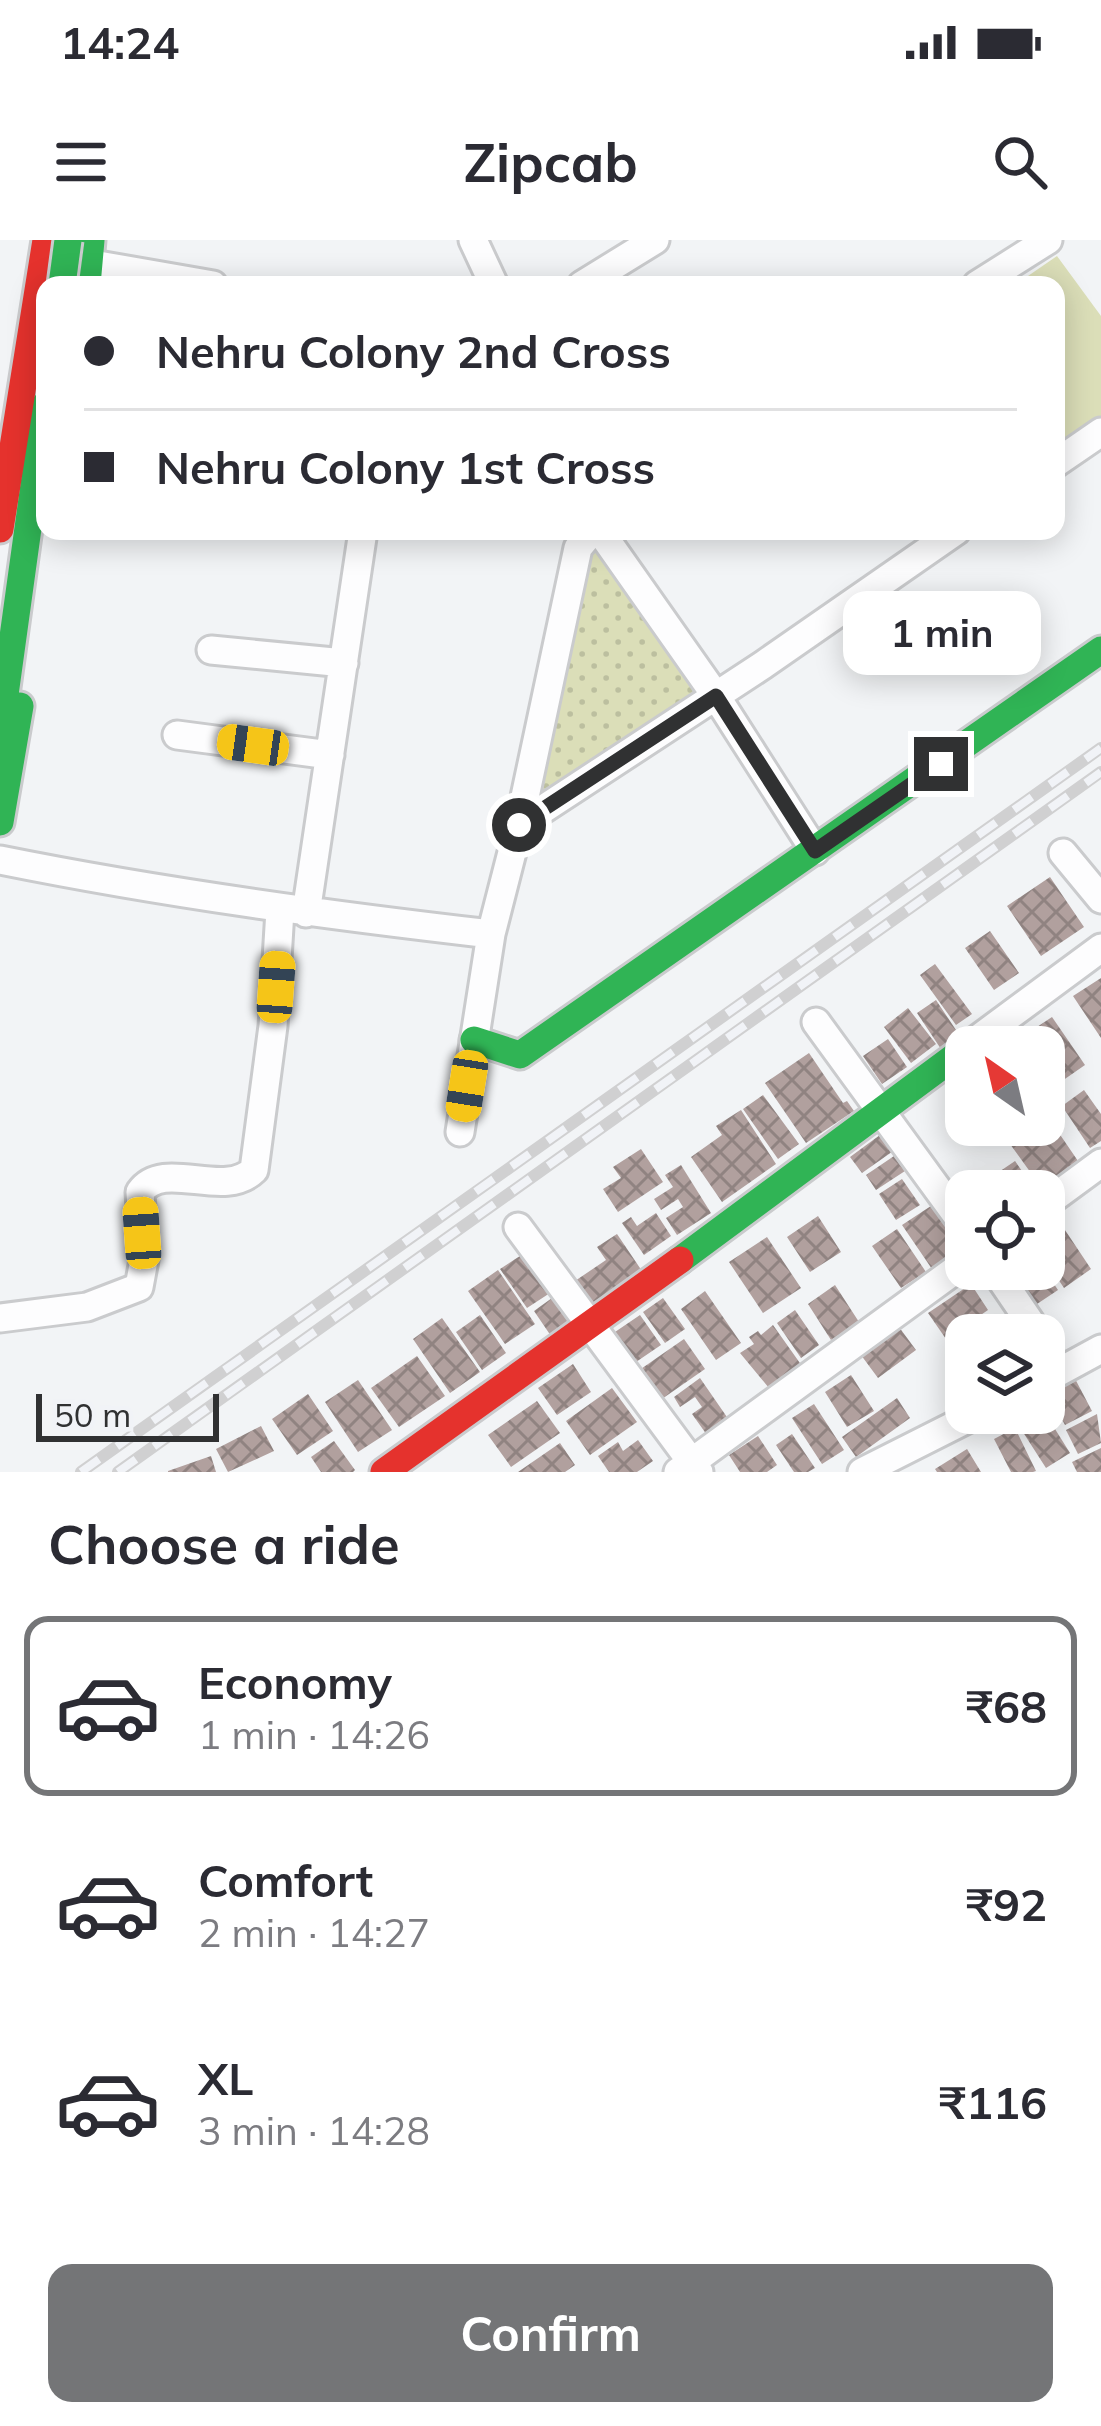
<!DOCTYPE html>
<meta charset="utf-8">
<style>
body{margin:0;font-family:Mulish,sans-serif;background:#f2f2f3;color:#2b2b33;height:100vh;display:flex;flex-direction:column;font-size:45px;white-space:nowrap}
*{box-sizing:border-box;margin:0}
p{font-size:39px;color:#7c7c81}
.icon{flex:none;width:66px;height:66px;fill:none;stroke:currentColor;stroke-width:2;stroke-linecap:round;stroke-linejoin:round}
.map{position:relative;height:1232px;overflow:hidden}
.sheet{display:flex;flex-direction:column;background:#fff;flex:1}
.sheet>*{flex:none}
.banner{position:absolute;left:36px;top:36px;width:1029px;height:264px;border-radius:24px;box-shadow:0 6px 30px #0003;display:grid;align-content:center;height:264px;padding:0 48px;background:#fff}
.needle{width:78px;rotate:326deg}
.buttons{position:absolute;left:945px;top:786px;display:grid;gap:24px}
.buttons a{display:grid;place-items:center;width:120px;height:120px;border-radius:24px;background:#fff;box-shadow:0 6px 30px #0003;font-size:60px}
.scale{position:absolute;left:36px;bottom:30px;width:183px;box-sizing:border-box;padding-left:12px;border:6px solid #303132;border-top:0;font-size:33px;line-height:42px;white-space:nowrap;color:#303132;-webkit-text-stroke:9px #f1f3f7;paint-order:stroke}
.end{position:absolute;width:54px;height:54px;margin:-27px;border:15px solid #303132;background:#fff;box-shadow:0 0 0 6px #fff}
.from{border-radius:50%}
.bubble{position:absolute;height:84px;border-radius:24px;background:#fff;box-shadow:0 6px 30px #0003;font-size:39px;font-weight:700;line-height:84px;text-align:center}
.car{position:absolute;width:36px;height:72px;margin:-36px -18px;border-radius:15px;box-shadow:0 0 9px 3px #0007;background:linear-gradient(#f5c518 24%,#345 0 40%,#f5c518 0 76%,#345 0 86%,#f5c518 0)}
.banner b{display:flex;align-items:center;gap:42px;height:114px;font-size:45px}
.banner b+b{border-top:3px solid #e1e1e2}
.banner i{width:30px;height:30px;background:#2b2b33}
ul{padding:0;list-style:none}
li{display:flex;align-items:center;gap:36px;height:180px;margin:0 24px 18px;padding:0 24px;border:6px solid transparent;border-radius:24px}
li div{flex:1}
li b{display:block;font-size:45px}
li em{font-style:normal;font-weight:700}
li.on{border-color:#747577}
li>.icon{width:108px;height:108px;stroke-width:1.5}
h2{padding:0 48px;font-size:54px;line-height:144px}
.button{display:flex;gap:24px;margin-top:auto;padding:24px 48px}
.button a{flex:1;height:138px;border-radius:24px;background:#747577;color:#fff;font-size:48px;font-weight:700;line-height:138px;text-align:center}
.status{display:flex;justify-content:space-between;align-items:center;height:84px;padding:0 60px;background:#fff;direction:ltr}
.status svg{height:33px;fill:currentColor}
header{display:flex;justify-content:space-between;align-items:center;height:156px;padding:0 48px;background:#fff;font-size:54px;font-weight:700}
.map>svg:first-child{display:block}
</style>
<div class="status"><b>14:24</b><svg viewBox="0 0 49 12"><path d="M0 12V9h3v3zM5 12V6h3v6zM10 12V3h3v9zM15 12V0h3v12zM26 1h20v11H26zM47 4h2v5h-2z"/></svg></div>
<header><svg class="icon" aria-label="menu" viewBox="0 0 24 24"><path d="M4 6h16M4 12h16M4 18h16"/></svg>Zipcab<svg class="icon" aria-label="search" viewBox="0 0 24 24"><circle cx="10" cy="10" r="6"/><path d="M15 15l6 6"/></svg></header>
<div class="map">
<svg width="1101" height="1232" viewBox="0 0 1101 1232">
<defs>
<pattern id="green-dots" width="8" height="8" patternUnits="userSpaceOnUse" patternTransform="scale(3)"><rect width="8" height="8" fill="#dbdeb8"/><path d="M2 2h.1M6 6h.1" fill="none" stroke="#bcbf9f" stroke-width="1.8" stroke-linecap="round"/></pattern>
<pattern id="building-cross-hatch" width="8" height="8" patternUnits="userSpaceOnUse" patternTransform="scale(3)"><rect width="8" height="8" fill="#b1a09e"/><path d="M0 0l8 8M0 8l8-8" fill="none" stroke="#908381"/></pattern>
</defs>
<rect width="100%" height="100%" fill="#f2f4f6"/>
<path fill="url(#green-dots)" d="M598,298L709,456L526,573L581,311Z"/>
<path fill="#dbdeb8" d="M1057,16L1101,76V188L1056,222V45H1015Z"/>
<path fill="url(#building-cross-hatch)" d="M1050,637L1084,687L1041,716L1007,666Z
M990,691L1019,733L994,750L965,708Z
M935,724L972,774L956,785L920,735Z
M1101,738V798L1073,756Z
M936,760L962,799L943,812L917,773Z
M908,768L936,804L911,823L884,787Z
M1052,777L1085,825L1049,850L1044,843V807H1020L1016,801Z
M888,799L907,827L882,844L863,816Z
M809,813L843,863L847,861L854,871L806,903L765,843Z
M1084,850L1101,874V901L1090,908L1062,866Z
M763,855L799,904L778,919L743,869Z
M741,870L776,924L722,962L691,917L722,895L716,886Z
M1048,877L1078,921L1041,947L1010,904L1037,885H1044Z
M884,892L896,909L862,933L850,917Z
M641,909L663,942L618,972L603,949L621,938L613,927Z
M894,916L905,931L876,950L866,935Z
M1015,921L1036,951H971Z
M681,925L711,973L677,995L666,978L683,967L678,959L661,970L654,959L673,947L665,935Z
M902,939L920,965L896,980L879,954Z
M934,964L964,1008L932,1029L902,985Z
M656,973L671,996L644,1015L622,983L631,977L637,986Z
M818,976L841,1012L810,1032L787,997Z
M897,989L926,1032L901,1048L872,1006Z
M1065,990L1091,1029L1064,1048L1044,1018V1004Z
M617,994L642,1031L588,1067L572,1043L606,1020L597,1007Z
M767,997L801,1048L763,1073L729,1022Z
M523,1014L550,1053L527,1068L500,1029Z
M1014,1029H1044L1058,1050L1034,1066L1011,1031Z
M498,1030L535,1084L505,1104L468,1051Z
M971,1044L988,1070L946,1099L928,1073Z
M835,1045L859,1082L831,1100L808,1064Z
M705,1051L741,1103L716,1120L681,1069Z
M552,1058L570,1083L551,1096L534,1071Z
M663,1058L685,1089L665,1103L643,1072Z
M795,1070L819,1105L801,1118L777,1083Z
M480,1075L506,1113L482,1130L456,1092Z
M640,1075L661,1105L636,1122L615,1092Z
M442,1078L480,1132L450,1153L413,1099Z
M896,1083L916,1110L878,1138L858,1111Z
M773,1085L802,1126L769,1148L740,1113L754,1104L749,1097L758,1091L761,1095Z
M684,1099L705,1129L659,1161L638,1131Z
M417,1116L445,1156L399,1187L371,1148Z
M573,1124L591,1152L557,1175L538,1148Z
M851,1135L874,1171L847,1187L825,1152Z
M1073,1135L1092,1171L1065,1185L1046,1150Z
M700,1138L729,1180L707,1195L692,1174L702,1167L695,1157L680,1167L674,1157Z
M358,1140L392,1190L358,1212L325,1162Z
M612,1148L637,1182L590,1215L566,1181Z
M308,1154L333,1191L297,1215L272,1179Z
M897,1158L910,1178L856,1217L842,1197Z
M537,1161L560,1193L511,1227L488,1195Z
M814,1164L844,1210L822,1224L792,1178Z
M1041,1173H1045L1070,1213L1046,1228L1019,1186Z
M1097,1174L1101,1203L1078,1214L1066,1190Z
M261,1186L274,1211L228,1232L216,1209Z
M1015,1188L1036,1231L1033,1232H1011L994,1199Z
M792,1194L815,1228L808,1232H794L776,1205Z
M758,1196L777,1225L767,1232H740L729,1215Z
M638,1200L653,1221L637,1232H609L598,1216L618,1202L623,1211Z
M334,1201L355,1230L353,1232H321L311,1217Z
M560,1203L575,1225L565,1232H518Z
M1101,1208V1232H1077L1072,1222Z
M967,1209L981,1232H937L935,1229Z
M211,1216L216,1232H168V1231Z"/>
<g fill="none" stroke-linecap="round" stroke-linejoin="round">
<g stroke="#cacbcd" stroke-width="33">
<path id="street" d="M473,0L494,45
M75,21L213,45
M582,45L655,0
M977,45L1048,0
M1056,223L1101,192
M600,291L716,456L815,611
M211,410L344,423
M177,495L330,515
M519,585L763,425L956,291
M1063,613L1101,659
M0,620C163,653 326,675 491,694
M306,673L363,291
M816,782L966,988
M967,807L1101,708
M460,892L491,694L519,585L578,308L592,291
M1044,965L1101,923
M518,987L699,1232
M994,1029L1039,1095
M0,1078L87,1067L139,1047L144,1020L140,952C164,918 223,960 254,930L273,786L280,670
M1044,1140L1101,1109
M678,1232L966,1022
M862,1232L979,1173"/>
</g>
<g stroke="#cacbcd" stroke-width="33">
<path id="fast" d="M87,45L91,0
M0,491L45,165
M0,582L20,466
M474,800L520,815L1101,410
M680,1020L966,808"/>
</g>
<g stroke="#cacbcd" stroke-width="33">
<path id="jam" d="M0,289L46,0
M384,1232L680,1020"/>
</g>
<use href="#street" stroke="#fdfdfe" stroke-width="27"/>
<use href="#fast" stroke="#30b455" stroke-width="27"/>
<use href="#jam" stroke="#e5322d" stroke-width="27"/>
<g stroke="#d0d0d1" stroke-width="12">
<path id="rail" d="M81,1232L1101,508
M118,1232L1101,532"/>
</g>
<use href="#rail" stroke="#f1f3f7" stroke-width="8" stroke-dasharray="22" stroke-linecap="butt"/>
<g stroke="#cacbcd" stroke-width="33" stroke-linecap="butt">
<path id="fast-bridge" d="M62,45L68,0"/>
</g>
<use href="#fast-bridge" stroke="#30b455" stroke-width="27"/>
</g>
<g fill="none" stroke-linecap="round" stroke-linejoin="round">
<path stroke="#303132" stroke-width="15" d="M519,585L716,456L815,611L941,524"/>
</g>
</svg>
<div class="buttons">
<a><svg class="needle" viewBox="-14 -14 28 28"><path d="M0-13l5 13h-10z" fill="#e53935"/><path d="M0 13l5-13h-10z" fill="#7c7c81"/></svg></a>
<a><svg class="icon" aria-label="locate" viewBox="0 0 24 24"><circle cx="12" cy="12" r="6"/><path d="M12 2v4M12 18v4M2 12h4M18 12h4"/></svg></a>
<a><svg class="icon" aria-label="layers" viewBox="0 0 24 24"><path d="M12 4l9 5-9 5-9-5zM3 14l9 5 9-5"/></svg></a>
</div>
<div class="scale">50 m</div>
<i class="end from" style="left:519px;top:585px"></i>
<i class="end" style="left:941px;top:524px"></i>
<div class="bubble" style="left:843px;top:351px;width:198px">1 min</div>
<i class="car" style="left:253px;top:505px;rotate:278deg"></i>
<i class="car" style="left:276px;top:747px;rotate:4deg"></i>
<i class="car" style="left:467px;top:846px;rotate:189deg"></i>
<i class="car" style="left:142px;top:993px;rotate:356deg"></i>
<div class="banner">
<b><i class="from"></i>Nehru Colony 2nd Cross</b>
<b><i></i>Nehru Colony 1st Cross</b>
</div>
</div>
<section class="sheet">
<h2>Choose a ride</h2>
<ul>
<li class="on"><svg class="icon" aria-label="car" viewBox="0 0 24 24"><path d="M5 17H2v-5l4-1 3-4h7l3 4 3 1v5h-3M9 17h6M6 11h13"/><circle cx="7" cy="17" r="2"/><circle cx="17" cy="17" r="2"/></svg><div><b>Economy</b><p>1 min · 14:26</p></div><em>₹68</em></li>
<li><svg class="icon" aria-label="car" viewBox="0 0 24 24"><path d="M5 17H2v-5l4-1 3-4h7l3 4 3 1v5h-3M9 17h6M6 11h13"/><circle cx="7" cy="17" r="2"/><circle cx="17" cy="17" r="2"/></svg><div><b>Comfort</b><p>2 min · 14:27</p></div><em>₹92</em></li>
<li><svg class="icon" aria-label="car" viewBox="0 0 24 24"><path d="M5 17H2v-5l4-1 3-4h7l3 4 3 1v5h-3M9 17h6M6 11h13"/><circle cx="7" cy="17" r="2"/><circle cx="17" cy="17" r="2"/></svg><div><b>XL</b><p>3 min · 14:28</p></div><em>₹116</em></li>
</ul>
<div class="button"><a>Confirm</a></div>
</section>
